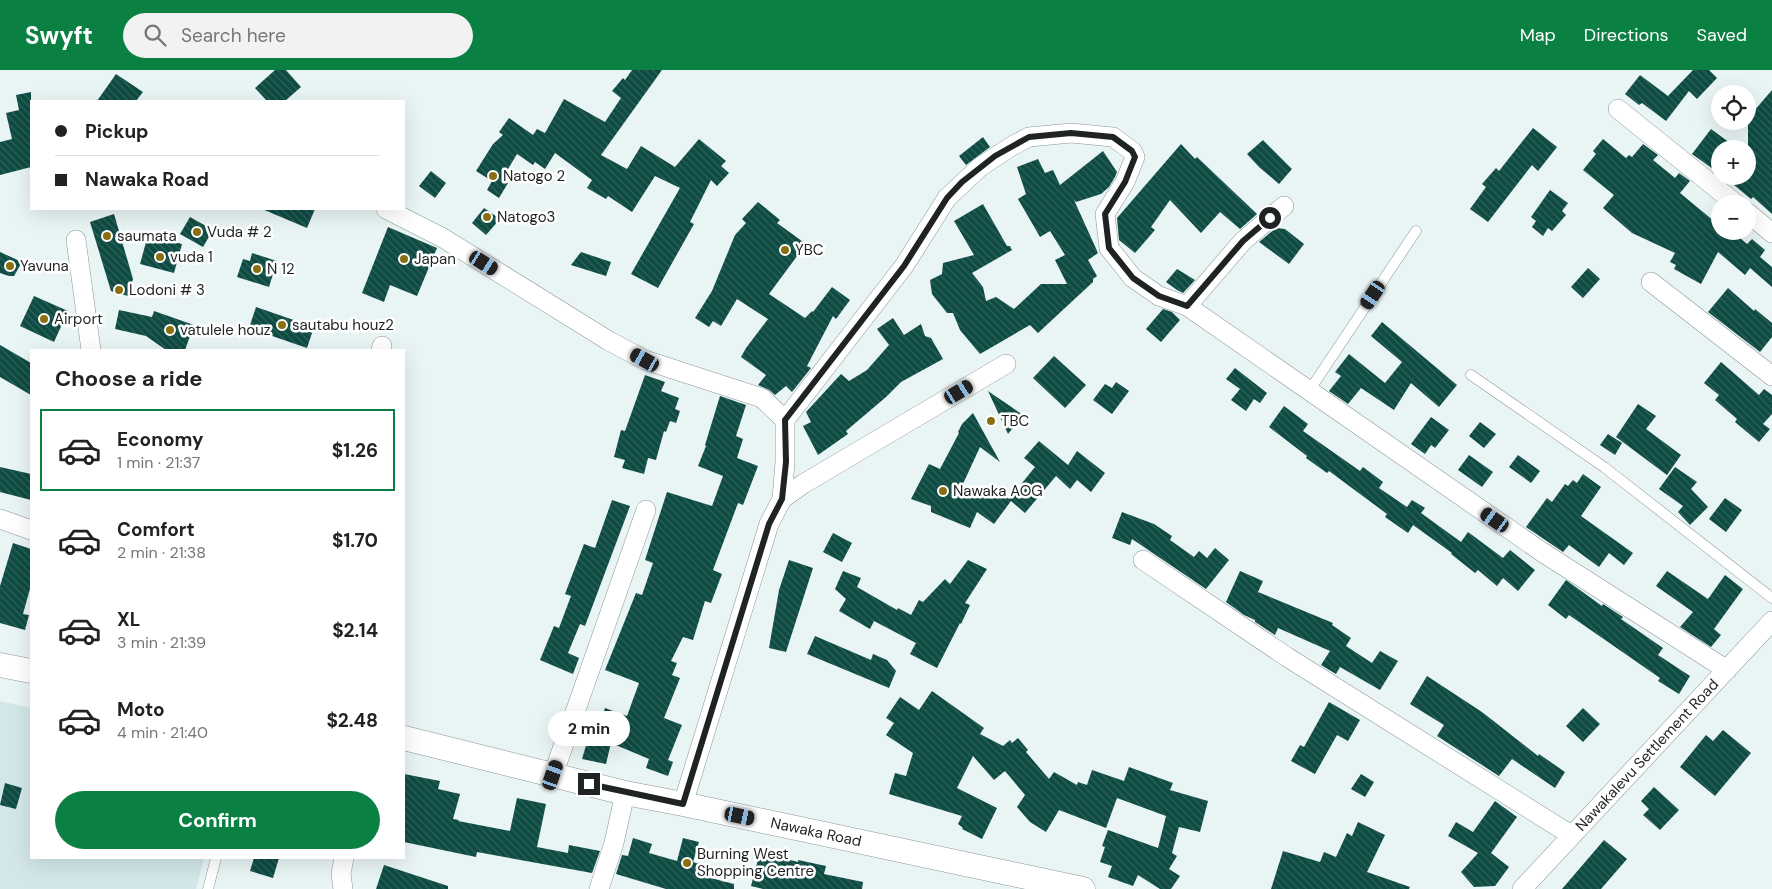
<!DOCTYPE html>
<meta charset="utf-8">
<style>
body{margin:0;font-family:"DM Sans",sans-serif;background:#f2f2f2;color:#222;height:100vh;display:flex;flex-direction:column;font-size:19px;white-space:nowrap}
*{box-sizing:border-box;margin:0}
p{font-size:16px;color:#767676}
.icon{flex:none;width:28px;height:28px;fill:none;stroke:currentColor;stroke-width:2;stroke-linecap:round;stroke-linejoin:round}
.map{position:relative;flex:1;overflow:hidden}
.drawer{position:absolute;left:30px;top:279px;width:375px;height:510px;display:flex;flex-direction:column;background:#fff;border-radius:0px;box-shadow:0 5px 20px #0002}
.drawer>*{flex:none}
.guide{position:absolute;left:30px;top:30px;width:375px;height:110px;border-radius:0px;box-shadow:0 5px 20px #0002;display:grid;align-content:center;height:110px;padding:0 25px;background:#fff}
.controls{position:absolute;left:1711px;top:15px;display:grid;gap:10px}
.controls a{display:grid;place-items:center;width:45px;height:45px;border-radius:50%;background:#fff;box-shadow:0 5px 20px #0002;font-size:25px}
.end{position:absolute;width:22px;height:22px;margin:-11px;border:6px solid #1f2323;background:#fff;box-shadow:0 0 0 2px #fff}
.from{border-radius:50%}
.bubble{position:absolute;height:35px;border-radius:18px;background:#fff;box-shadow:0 5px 20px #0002;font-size:16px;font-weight:700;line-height:35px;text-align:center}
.car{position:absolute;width:15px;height:30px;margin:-15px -8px;border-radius:6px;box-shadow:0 0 4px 1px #0007;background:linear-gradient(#222 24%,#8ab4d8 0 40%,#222 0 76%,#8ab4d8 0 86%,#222 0)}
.guide b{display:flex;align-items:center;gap:18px;height:48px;font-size:19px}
.guide b+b{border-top:1px solid #e0e0e0}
.guide i{width:12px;height:12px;background:#222}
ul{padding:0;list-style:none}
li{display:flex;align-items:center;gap:15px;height:82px;margin:0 10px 8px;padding:0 15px;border:2px solid transparent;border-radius:0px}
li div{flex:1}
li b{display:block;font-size:19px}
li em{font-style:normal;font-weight:700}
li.current{border-color:#0b8043}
li>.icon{width:45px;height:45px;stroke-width:1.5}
h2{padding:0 25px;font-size:22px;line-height:60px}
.cta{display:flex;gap:10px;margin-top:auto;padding:10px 25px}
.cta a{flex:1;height:58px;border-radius:30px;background:#0b8043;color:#fff;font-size:20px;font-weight:700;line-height:58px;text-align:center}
header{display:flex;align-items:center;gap:30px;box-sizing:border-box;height:70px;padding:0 25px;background:#0b8043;color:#fff}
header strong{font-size:24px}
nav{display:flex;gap:28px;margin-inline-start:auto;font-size:18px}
.search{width:350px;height:45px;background:#f2f2f2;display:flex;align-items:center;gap:12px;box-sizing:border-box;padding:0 18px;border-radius:28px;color:#767676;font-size:19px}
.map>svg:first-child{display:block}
</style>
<header>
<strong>Swyft</strong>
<div class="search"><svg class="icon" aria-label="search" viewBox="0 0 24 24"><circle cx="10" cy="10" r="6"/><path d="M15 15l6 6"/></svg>Search here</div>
<nav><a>Map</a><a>Directions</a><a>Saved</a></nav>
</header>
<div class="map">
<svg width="1772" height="819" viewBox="0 0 1772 819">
<defs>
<pattern id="building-back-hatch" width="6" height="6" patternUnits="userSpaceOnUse" patternTransform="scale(1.25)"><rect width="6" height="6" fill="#0d4b43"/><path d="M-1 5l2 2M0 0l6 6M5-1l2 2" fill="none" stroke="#30625b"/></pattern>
</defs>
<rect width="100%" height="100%" fill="#e9f4f5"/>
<path fill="#d3e7e9" d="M0,631L31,638V788H204L196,819H0Z"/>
<path fill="url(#building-back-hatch)" d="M275,0H286L301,17L285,31H267L255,18Z
M632,0H662L601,85L627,99L641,76L675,97L699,69L726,91L721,96L729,103L717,116L711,110L690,152L694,154L658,218L631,204L680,118L655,106L632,142L608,126L606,129L587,118L592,110L555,83L545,99L535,92L533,95L517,84L502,109L508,113L499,128L487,120L492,111L476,101L493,74L503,65L499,62L509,48L533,65L537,59L545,63L564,29L605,52L621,28L612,21L623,8L625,10Z
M1693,0H1709L1717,8L1697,29L1689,21L1666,51L1642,33L1639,35L1625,24L1640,5L1668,26Z
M116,4L143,22L136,31H97Z
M1772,20V144L1753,127L1751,129L1723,106H1748V48Z
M31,22V97L0,105V72L12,69L6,43L19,40L16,25Z
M1533,58L1557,77L1538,101L1532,95L1488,152L1470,139L1486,117L1482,114L1496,98L1499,101Z
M1711,59L1730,73L1726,79H1720V104L1692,84Z
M983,67L990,77L966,95L959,86Z
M1603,69L1626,88L1629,85L1632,87L1643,74L1658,85L1653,90L1675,108L1679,103L1690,111L1680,123L1720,156V161H1726L1730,165L1733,162L1747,174L1752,169L1765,180L1760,187L1772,197V217L1750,198L1745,205L1718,182L1701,214L1674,199L1676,195L1670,192L1675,183L1632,163L1603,138L1614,125L1583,100L1596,84L1593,81Z
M1263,70L1292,99L1279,114L1259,97L1247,84Z
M1181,74L1195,89L1197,87L1257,144L1240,159L1220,142L1201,163L1170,130L1151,157L1155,160L1135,183L1119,170L1117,148Z
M1103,81L1117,102L1115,107L1109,117L1101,124L1076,132L1074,130L1098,183L1088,190L1097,206L1093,209V212L1038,263L1030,255L980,284L960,260L953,243H947L932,224L930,210L942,204L943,193L974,185L954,151L983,134L1007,176H1010L1012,180L972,203L983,217L986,231L996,227L1014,239L1041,214H1067L1055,190L1065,185L1050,161L1040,167L1018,129L1026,124L1017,97L1038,89L1045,103L1053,100L1060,115Z
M431,101L446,113L435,128L419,116Z
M1550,120L1568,133L1562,141L1566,145L1552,161L1548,158L1543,166L1532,157L1536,151L1531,147Z
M758,132L780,150L777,153L806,174L769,224L805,248L812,241L813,242L832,217L850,230L836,249L833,246L807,296L811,298L792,322L786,316L775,325L769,320L758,315L766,305L741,287L746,278L768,249L737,229L721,256L713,251L709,257L695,248L712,221L735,165L746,153L742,149Z
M484,138L500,149L486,165L472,153Z
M262,139H315L307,158Z
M114,144L133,209L128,226L111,221L90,152Z
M190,147L213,160L203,177L180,164Z
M388,157L437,178L417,226L390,215L384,232L362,223Z
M1276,158L1285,159L1304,174L1289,194L1259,172Z
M148,165L182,174L174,203L140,194Z
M0,182L22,192L14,206H9L0,203Z
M581,182L611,192L606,206L571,195Z
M252,183L277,191L269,217L237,207L243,189L250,191Z
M1588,198L1600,209L1583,228L1571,217Z
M1177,199L1195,210L1183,223L1177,220L1166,212Z
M1728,218L1754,241L1755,239L1772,253V267L1760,282L1708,242Z
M34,226L68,241L54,272L20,256Z
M256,237L314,257L307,278L249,258Z
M1163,239L1172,242L1180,250L1161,272L1146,259Z
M119,240L152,247L154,241L194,255L185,280H166L146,266L115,259Z
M893,248L904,265L921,254L925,266L931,268L943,289L901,312L886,327L846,361L848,364L818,385L803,356L811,352L806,342L841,304L849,311L867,300L889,275L877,259Z
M1382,252L1457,315L1439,337L1411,313L1394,340L1361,318L1348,334L1329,321L1341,306L1335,302L1349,284L1385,313L1402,292L1371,266Z
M0,275L31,293V325L0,307Z
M1054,286L1086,315L1065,338L1033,308Z
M1721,292L1759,325L1764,319L1772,325V344L1763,354L1770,359L1759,372L1735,352L1737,349L1715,330L1719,325L1704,313Z
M1235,298L1267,323L1260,333L1254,329L1246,341L1231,330L1240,319L1226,309Z
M645,305L665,312L661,321L679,328L675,339L680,341L676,353L670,351L666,362L664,361L656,390L648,388L644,404L622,398L625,390L614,387L621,360L625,361Z
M1116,312L1129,321L1112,344L1093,330L1105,314L1112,318Z
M988,321L1023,345L1008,364Z
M720,326L746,335L736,366L743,369L737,388L758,396L743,435L738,433L713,500L722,504L711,533L705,531L693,570L683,567L671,591L677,593L672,605L680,608L664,648L682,655L668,690L673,692L668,706L646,698L649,689L611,673L606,694L582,689L595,645L602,647L605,638L627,646L639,613L605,600L636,523L642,525L653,493L645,490L667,422L712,436L723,406L698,396L706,376L705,375Z
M1638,334L1656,346L1646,359L1681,385L1667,405L1616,367Z
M1284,336L1308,354L1303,361L1360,401L1363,397L1383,412L1379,418L1407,437L1412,430L1425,438L1421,443L1461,472L1468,462L1503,488L1510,480L1535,500L1518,521L1503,508L1497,516L1478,500L1475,503L1451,484L1452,483L1413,455L1408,463L1385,447L1387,444L1329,401L1327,403L1306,388L1307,386L1269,357Z
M973,343L1000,392L980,377L962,416L985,427L993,417L1009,429L1035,397L1024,388L1039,371L1068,395L1077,381L1105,403L1091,422L1077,410L1070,419L1056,406L1025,443L1011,431L994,454L977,442L970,458L931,442V436L911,429L929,394L940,399L959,363L958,362L962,354Z
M1431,347L1449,360L1435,378L1431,375L1425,384L1411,374Z
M1480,352L1496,364L1484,378L1469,366Z
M1608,364L1622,373L1615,385L1600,375Z
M1469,385L1493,402L1482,417L1458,400Z
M1518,385L1540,401L1531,413L1509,397Z
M0,397L31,404V430L0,422Z
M1675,397L1697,412L1691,419L1708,437L1690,455L1678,442L1683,436L1659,419Z
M1583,404L1601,417L1581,446L1633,483L1624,495L1609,483L1599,497L1569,475L1563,482L1526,457L1547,428L1552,432L1565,414L1568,416L1573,410L1577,413Z
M1725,428L1742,440L1726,462L1709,449Z
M612,430L630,436L585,556L580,554L568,583L579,588L573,604L540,590L554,556L559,558L571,526L565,524L584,474L595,478Z
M1122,442L1154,454L1172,466L1170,470L1194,487L1199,481L1207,488L1215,478L1229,490L1206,519L1132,469L1130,475L1112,468Z
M833,463L852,473L842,492L823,482Z
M13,473L31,479V515L23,544L29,545L25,560L0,553V516Z
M789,490L813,498L786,582L769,578L779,520Z
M968,490L987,499L965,533L970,535L961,554L960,553L937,598L910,584L916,573L874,551L870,559L839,541L846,529L835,519L843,501L861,508L857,517L897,540L898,538L911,545L919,530L923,532L945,509L950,514Z
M1240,501L1263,511L1258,522L1333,553L1332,555L1351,568L1346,576L1372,593L1380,581L1398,591L1380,620L1340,597L1336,604L1321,595L1330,581L1278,558L1275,565L1255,552V550L1244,545L1226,532Z
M1667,501L1708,529L1725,505L1743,519L1714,559L1721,565L1711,577L1680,557L1693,542L1656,516Z
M1566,510L1602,536L1603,534L1623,547L1621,549L1663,578L1658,585L1690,606L1679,624L1658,611L1660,608L1569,545L1566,549L1548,535Z
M815,566L871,590L873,584L887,590L896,601L889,618L807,584Z
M1427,606L1482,642L1538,686L1539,684L1565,702L1555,718L1512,689L1499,706L1437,666L1444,655L1410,634Z
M932,621L984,658L980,664L1003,676L1010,670L1012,673L1018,668L1028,680L1026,682L1049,709L1054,702L1077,715L1078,712L1087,715L1092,700L1124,711L1129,697L1173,713L1170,720L1208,731L1200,762L1179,757L1172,783L1177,786L1169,799L1180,806L1171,819H1160L1138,805L1133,816L1108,807L1112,796L1100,792L1105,777L1102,776L1108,760L1158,778L1166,746L1117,728L1106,758L1059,740L1046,762L1030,752L1017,737L1025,725L1005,701L994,710L973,686L957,718L997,738L982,769L962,759L963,758L958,754L962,746L889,724L895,703L906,706L913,683L886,665L894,653L886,648L900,627L919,640Z
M1329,632L1360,650L1348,671L1337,665L1315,704L1291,691L1300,675L1304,677Z
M1583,638L1600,654L1583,672L1566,656Z
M1723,660L1751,683L1715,726L1680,697L1706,665L1713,671Z
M404,704L440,711L438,719L460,724L453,749L459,750L458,751L510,761L517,728L546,734L537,777L568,783L569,775L600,781L592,803L477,782L476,787L404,772Z
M1361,704L1374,712L1365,727L1351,719Z
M5,713L22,718L16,739L0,735Z
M1654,717L1679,740L1660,760L1643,745L1649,739L1641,731Z
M1495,731L1517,747L1491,783L1509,797L1495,816L1474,817L1461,802L1478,783L1448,766L1456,752L1473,762Z
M1358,752L1385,765L1367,802L1410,817L1409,819H1271L1283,781L1320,792L1324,782L1336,787L1347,763L1352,766Z
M633,768L652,774L649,783L677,791L683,768L699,772L693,792L702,795L699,805L734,814V819H666L616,804L622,785L628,786Z
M1604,770L1627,789L1601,819H1562Z
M760,782L798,792V790L826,796L824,804L863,812L862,819H763L751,816Z
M254,788H279L273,808L250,801Z
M384,795L448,816V819H376Z"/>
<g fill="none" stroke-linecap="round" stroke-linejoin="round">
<g stroke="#8c9596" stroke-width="11">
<path id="service" d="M1471,305L1604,397L1772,528
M1309,321L1416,161
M208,819L216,788"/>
</g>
<g stroke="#8c9596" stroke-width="20">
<path id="minor" d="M1618,39L1736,134
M386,139L443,168L609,271L645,290L762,328L785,350V392L782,429
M1748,143L1772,163
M76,170L91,280
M1651,212L1772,306
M1187,236L1243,171L1284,136
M381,280L382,276
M785,350L904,196L947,128L980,97L1012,76L1029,67L1071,63L1113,67L1132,81L1135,87L1125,112L1105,144L1109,178L1133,208L1159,226L1187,236L1542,482L1727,600
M0,449L31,460
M1143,490L1287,587L1571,765
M553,705L646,440
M683,734L769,454L782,429L803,414L1006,294
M343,819L341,804L344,788
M599,819L614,773L625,723
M1522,819L1772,551"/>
</g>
<g stroke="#8c9596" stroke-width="25">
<path id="tertiary" d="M0,595L31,601
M404,668L625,723L683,734L1083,819"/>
</g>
<use href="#service" stroke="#fff" stroke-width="10"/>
<use href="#minor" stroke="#fff" stroke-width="19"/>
<use href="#tertiary" stroke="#fff" stroke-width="24"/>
</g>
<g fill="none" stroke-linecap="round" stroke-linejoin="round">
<path stroke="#1f2323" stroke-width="6" d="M589,714L683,734L769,454L782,429L786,392L785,350L904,196L947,128L962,112L995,86L1029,67L1071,63L1113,67L1132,81L1135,87L1125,112L1105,144L1109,178L1133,208L1159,226L1187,236L1243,171L1270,148"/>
</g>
<g fill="#8a6f11" stroke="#fff" stroke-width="2">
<circle cx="493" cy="106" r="5"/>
<circle cx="487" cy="147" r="5"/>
<circle cx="197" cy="162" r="5"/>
<circle cx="107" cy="166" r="5"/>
<circle cx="785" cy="180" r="5"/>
<circle cx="160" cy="187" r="5"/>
<circle cx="404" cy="189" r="5"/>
<circle cx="10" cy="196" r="5"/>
<circle cx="257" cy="199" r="5"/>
<circle cx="119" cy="220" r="5"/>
<circle cx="44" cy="249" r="5"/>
<circle cx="282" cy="255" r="5"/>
<circle cx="170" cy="260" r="5"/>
<circle cx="991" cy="351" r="5"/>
<circle cx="943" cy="421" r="5"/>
<circle cx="687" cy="793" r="5"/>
</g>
<g text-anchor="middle" stroke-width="5" stroke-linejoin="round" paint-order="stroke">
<g font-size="15" fill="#1f2323" stroke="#fff" text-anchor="start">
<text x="503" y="111">Natogo 2</text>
<text x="497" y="152">Natogo3</text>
<text x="207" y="167">Vuda # 2</text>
<text x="117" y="171">saumata</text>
<text x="795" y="185">YBC</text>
<text x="170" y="192">vuda 1</text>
<text x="414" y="194">Japan</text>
<text x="20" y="201">Yavuna</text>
<text x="267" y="204">N 12</text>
<text x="129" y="225">Lodoni # 3</text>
<text x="54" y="254">Airport</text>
<text x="292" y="260">sautabu houz2</text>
<text x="180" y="265">vatulele houz</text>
<text x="1001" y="356">TBC</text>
<text x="953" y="426">Nawaka AOG</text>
<text x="697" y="789">Burning West<tspan x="697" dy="17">Shopping Centre</tspan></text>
</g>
<g font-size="15" fill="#1f2323" stroke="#fff">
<text transform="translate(1647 685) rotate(-47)" y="5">Nawakalevu Settlement Road</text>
<text transform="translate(816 762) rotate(12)" y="5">Nawaka Road</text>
</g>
</g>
</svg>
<div class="controls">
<a><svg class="icon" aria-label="locate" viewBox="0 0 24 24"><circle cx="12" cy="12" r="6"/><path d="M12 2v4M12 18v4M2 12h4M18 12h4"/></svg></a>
<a>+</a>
<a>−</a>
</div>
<i class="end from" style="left:1270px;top:148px"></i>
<i class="end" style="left:589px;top:714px"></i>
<div class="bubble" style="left:548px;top:641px;width:82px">2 min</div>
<i class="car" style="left:484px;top:193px;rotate:122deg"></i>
<i class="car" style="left:1373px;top:225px;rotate:214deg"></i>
<i class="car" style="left:645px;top:290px;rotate:299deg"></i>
<i class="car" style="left:959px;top:322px;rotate:59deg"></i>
<i class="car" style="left:1495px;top:450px;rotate:305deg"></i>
<i class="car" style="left:553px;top:705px;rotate:19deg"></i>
<i class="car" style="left:740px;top:746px;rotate:102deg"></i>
<div class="guide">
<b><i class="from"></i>Pickup</b>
<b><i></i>Nawaka Road</b>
</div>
<section class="drawer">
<h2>Choose a ride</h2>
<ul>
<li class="current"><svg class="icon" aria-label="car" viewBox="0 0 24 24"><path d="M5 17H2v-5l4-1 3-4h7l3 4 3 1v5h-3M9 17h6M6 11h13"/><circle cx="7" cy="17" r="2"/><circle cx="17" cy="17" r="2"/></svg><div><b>Economy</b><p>1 min · 21:37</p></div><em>$1.26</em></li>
<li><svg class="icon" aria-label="car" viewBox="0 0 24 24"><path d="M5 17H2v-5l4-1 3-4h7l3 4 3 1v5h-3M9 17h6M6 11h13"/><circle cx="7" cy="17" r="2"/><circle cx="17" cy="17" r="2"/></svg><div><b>Comfort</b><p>2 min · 21:38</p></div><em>$1.70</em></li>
<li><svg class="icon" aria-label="car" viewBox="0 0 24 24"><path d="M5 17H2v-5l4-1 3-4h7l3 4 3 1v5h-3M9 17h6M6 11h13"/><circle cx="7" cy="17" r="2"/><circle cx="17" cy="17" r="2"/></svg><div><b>XL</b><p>3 min · 21:39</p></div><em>$2.14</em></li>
<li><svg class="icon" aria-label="car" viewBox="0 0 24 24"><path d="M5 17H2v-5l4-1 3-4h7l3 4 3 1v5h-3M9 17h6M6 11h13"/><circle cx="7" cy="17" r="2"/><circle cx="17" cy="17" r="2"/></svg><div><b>Moto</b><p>4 min · 21:40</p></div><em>$2.48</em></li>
</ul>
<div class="cta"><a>Confirm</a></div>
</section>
</div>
